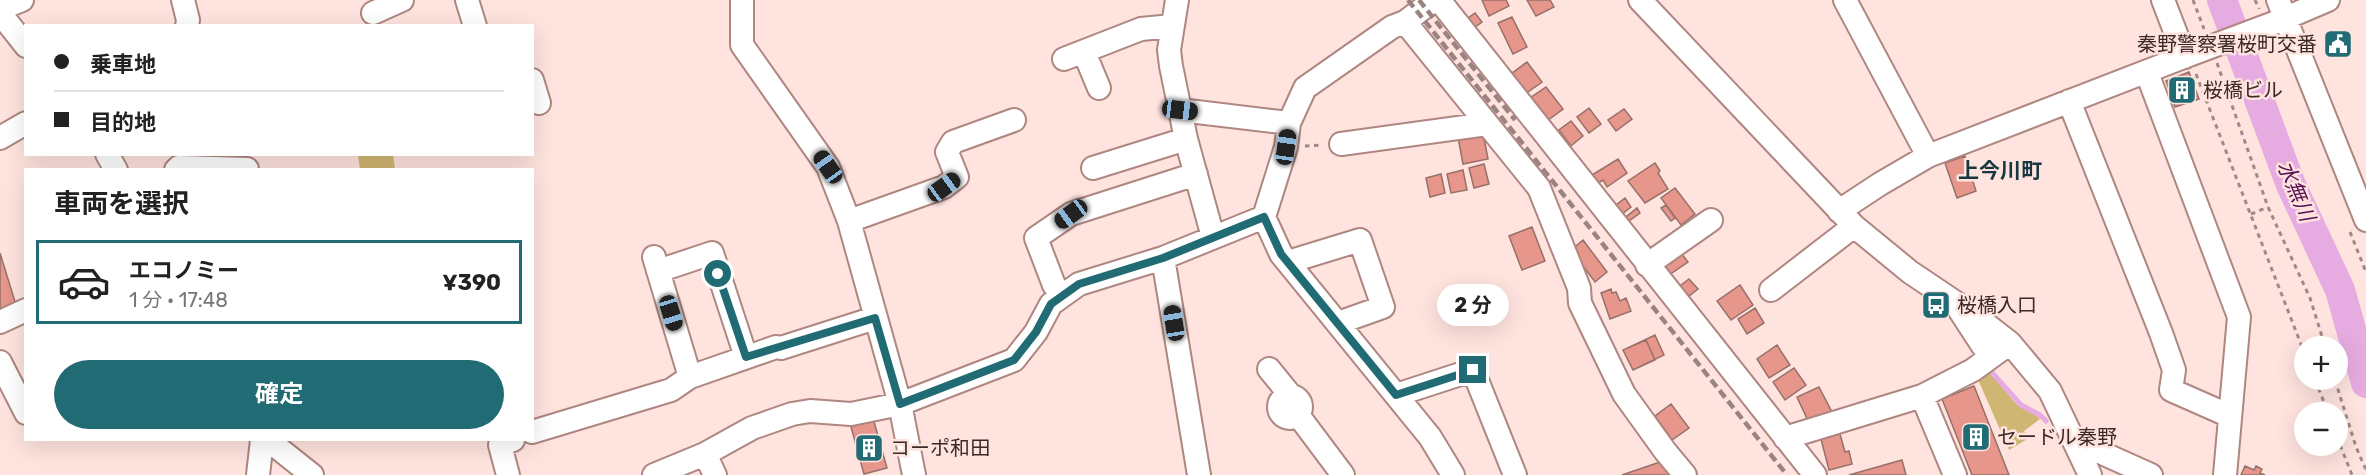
<!DOCTYPE html>
<html lang="ja">
<meta charset="utf-8">
<style>
body{margin:0;font-family:Rubik,"Noto Sans JP",sans-serif;background:#f6f6f6;color:#222;height:100vh;display:flex;flex-direction:column;font-size:22px;white-space:nowrap}
*{box-sizing:border-box;margin:0}
p{font-size:20px;color:#767676}
.icon{flex:none;width:33px;height:33px;fill:none;stroke:currentColor;stroke-width:2;stroke-linecap:round;stroke-linejoin:round}
.map{position:relative;flex:1;overflow:hidden}
.details{position:absolute;left:24px;top:168px;width:510px;height:273px;display:flex;flex-direction:column;background:#fff;border-radius:0px;box-shadow:0 6px 24px #0002}
.details>*{flex:none}
.guide{position:absolute;left:24px;top:24px;width:510px;height:132px;border-radius:0px;box-shadow:0 6px 24px #0002;display:grid;align-content:center;height:132px;padding:0 30px;background:#fff}
.buttons{position:absolute;left:2294px;top:336px;display:grid;gap:12px}
.buttons a{display:grid;place-items:center;width:54px;height:54px;border-radius:50%;background:#fff;box-shadow:0 6px 24px #0002;font-size:30px}
.end{position:absolute;width:27px;height:27px;margin:-14px;border:8px solid #216b75;background:#fff;box-shadow:0 0 0 3px #fff}
.from{border-radius:50%}
.bubble{position:absolute;height:42px;border-radius:21px;background:#fff;box-shadow:0 6px 24px #0002;font-size:20px;font-weight:700;line-height:42px;text-align:center}
.car{position:absolute;width:18px;height:36px;margin:-18px -9px;border-radius:8px;box-shadow:0 0 4px 2px #0007;background:linear-gradient(#222 24%,#8ab4d8 0 40%,#222 0 76%,#8ab4d8 0 86%,#222 0)}
.guide b{display:flex;align-items:center;gap:21px;height:57px;font-size:22px}
.guide b+b{border-top:2px solid #e0e0e0}
.guide i{width:15px;height:15px;background:#222}
ul{padding:0;list-style:none}
li{display:flex;align-items:center;gap:18px;height:84px;margin:0 12px 9px;padding:0 18px;border:3px solid transparent;border-radius:0px}
li div{flex:1}
li b{display:block;font-size:22px}
li em{font-style:normal;font-weight:700}
li.on{border-color:#216b75}
li>.icon{width:54px;height:54px;stroke-width:1.5}
h2{padding:0 30px;font-size:27px;line-height:72px}
.action{display:flex;gap:12px;margin-top:auto;padding:12px 30px}
.action a{flex:1;height:69px;border-radius:36px;background:#216b75;color:#fff;font-size:24px;font-weight:700;line-height:69px;text-align:center}
.map>svg:first-child{display:block}
</style>
<div class="map">
<svg width="2366" height="475" viewBox="0 0 2366 475">
<rect width="100%" height="100%" fill="#fee3de"/>
<path fill="#d0b673" d="M358,155H393L395,169H360Z
M1986,368L2017,405L2035,414L2040,419L2024,431L2029,438L2009,450L1976,375Z"/>
<g fill="none" stroke-linecap="round" stroke-linejoin="round">
<path stroke="#e6ace2" stroke-width="5" d="M1988,368L2021,405L2040,415L2046,421"/>
<path stroke="#e6ace2" stroke-width="30" d="M2222,0L2291,185L2340,290L2366,383"/>
</g>
<path fill="#e6968a" stroke="#977069" stroke-width="1.5" d="M1482,0H1506L1509,6L1489,16Z
M1527,0H1550L1554,7L1536,16Z
M1475,13L1482,22L1471,30L1464,21Z
M1512,17L1527,47L1513,54L1498,23Z
M2340,33L2347,51L2335,55L2328,38Z
M1527,62L1542,82L1525,94L1511,74Z
M2189,72L2199,99L2175,107L2166,81Z
M1546,87L1563,109L1547,121L1530,98Z
M1589,108L1601,124L1589,133L1577,117Z
M1624,109L1632,119L1616,131L1608,120Z
M1571,121L1583,136L1571,146L1559,130Z
M1483,133L1488,159L1463,164L1458,137Z
M1965,156L1976,191L1957,198L1945,163Z
M1618,159L1627,173L1607,187L1603,180L1598,183L1592,175Z
M1655,163L1660,171L1658,173L1668,189L1645,203L1628,181Z
M1484,164L1489,184L1474,188L1469,168Z
M1463,170L1467,190L1451,193L1447,174Z
M1441,174L1445,193L1430,197L1426,178Z
M1675,188L1695,214L1681,225L1661,198Z
M1625,198L1631,207L1622,214L1616,205Z
M1666,205L1675,218L1671,221L1661,208Z
M1637,208L1640,213L1629,221L1626,217Z
M1532,227L1545,261L1522,270L1509,236Z
M1583,240L1607,272L1595,282L1571,250Z
M1678,249L1688,262L1669,275L1660,261Z
M0,253L16,305L0,309Z
M1689,279L1698,289L1688,297L1680,286Z
M1740,285L1753,305L1731,320L1717,301Z
M1611,289L1612,293L1616,292L1620,301L1626,298L1631,311L1610,319L1601,293Z
M1755,308L1764,323L1747,334L1738,319Z
M1655,335L1664,355L1633,370L1623,350Z
M1646,340L1655,360L1633,370L1623,350Z
M1777,345L1790,365L1769,378L1757,359Z
M1794,368L1806,385L1785,400L1773,382Z
M1974,386L2009,475H1972L1942,399Z
M1819,387L1833,414L1810,425L1797,397Z
M1671,404L1689,428L1672,440L1655,416Z
M873,418L887,468L864,474L851,427Z
M1840,434L1845,452L1849,451L1852,464L1829,470L1821,439Z
M1666,460L1671,475H1622Z
M1902,460L1906,475H1849Z
M2245,466L2254,470L2256,466L2262,469L2260,473L2265,475H2241Z"/>
<g fill="none" stroke-linecap="round" stroke-linejoin="round">
<g stroke="#af8680" stroke-width="26">
<path id="minor" d="M183,0L188,20L187,26
M467,0L475,26
M742,0V45L828,167L849,221L900,404L914,475
M1177,0L1169,50L1171,66L1186,139L1213,237
M1434,0L1405,22L1392,27L1305,88L1289,123L1286,147L1264,217L1281,254L1430,437L1453,475
M1439,0L1815,475
M1640,0L1854,226L1910,272L1974,315L2010,343L2050,391L2090,475
M1845,0L1928,156
M2163,0L2185,57
M2278,0L2366,220
M0,9L22,0
M0,13L26,46
M373,13L402,0
M1405,22L1539,188L1579,288L1580,303L1624,394L1665,451L1685,475
M2274,23L2328,0
M1084,52L1099,88
M1064,59L1141,29L1172,26
M2147,73L2239,317L2225,475
M532,80L539,103
M2069,101L2161,333L2174,370L2171,390L2230,416
M1180,110L1289,123
M0,138L26,123
M1341,144L1487,124
M107,154L116,170
M1093,168L1186,139
M176,170L179,167L247,169
M1839,211L1880,184L1928,156L2189,55
M849,221L944,187L957,177L947,152L953,142L1014,120
M654,257L690,377
M1163,258L1199,475
M1288,262L1360,240L1383,307L1338,323
M1647,265L1711,220
M658,271L712,253L746,357
M1771,290L1854,226
M1062,296L1054,285L1036,238L1071,214L1196,174
M1960,311L1990,357
M0,322L26,310
M0,362L26,413
M1269,369L1291,396
M1396,395L1473,370L1515,475
M1279 407a11 11 0 1 1 22 0a11 11 0 1 1-22 0Z
M1922,396L1955,475
M1298,415L1343,475
M532,432L671,390L690,377L776,347L781,348L875,318
M1785,438L1922,396L1973,370L2010,343
M268,440L312,475
M2073,440L2151,475
M705,454L715,475
M258,475L262,440
M508,475L500,445L513,440
M654,475L705,454L752,428L792,414L810,411L851,414L900,404L1014,360L1036,332L1051,304L1079,284L1163,258L1264,217"/>
</g>
<path stroke="#a08a86" stroke-width="3" stroke-dasharray="4.5 4.5" stroke-linecap="butt" d="M2193,0L2204,29
M2255,0L2259,9
M2217,63L2268,207L2310,298L2325,346
M2196,74L2304,352
M1305,146L1323,145
M2251,214L2268,207
M2350,232L2366,272
M2315,380L2328,412
M2335,380L2356,447L2366,470
M2337,437L2352,475"/>
<use href="#minor" stroke="#fff" stroke-width="22"/>
<path stroke="#9a8480" stroke-width="4.5" stroke-dasharray="9 4.5" stroke-linecap="butt" d="M1408,0L1787,475
M1419,0L1515,120"/>
<g stroke="#af8680" stroke-width="26" stroke-linecap="butt">
<path id="minor-bridge" d="M2189,55L2274,23"/>
</g>
<use href="#minor-bridge" stroke="#fff" stroke-width="22"/>
</g>
<g fill="none" stroke-linecap="round" stroke-linejoin="round">
<path stroke="#216b75" stroke-width="8" d="M718,274L746,357L875,318L900,404L1014,360L1036,332L1051,304L1079,284L1163,258L1264,217L1281,254L1396,395L1473,370"/>
</g>
<defs>
<g id="civic-square" transform="scale(1.5)"><rect x="-9" y="-9" width="18" height="18" rx="4" fill="#216b75" stroke="#fee3de"/><path d="M-.6-6.5H3V-4.5H.6V-3L4-1V1h2V6H-6V1h2V-1L-.6-3ZM-1.2 2.5V6h2.4V2.5Z" fill="#fff"/></g>
<g id="building-square" transform="scale(1.5)"><rect x="-9" y="-9" width="18" height="18" rx="4" fill="#216b75" stroke="#fee3de"/><path d="M-4-6H4V6H1V3H-1V6H-4ZM-2.5-4.3h1.7v1.8h-1.7ZM.8-4.3h1.7v1.8H.8ZM-2.5-1h1.7V.8h-1.7ZM.8-1h1.7V.8H.8Z" fill="#fff"/></g>
<g id="bus-square" transform="scale(1.5)"><rect x="-9" y="-9" width="18" height="18" rx="4" fill="#216b75" stroke="#fee3de"/><path d="M-5-6H5V4H4V6H2V4H-2V6H-4V4H-5ZM-3.5-4V0h7V-4ZM-3.5 1.2v1.5H-2V1.2ZM2 1.2v1.5H3.5V1.2Z" fill="#fff"/></g>
</defs>
<g fill-rule="evenodd">
<use href="#civic-square" x="2338" y="44"/>
<use href="#building-square" x="2182" y="90"/>
<use href="#bus-square" x="1936" y="305"/>
<use href="#building-square" x="1976" y="437"/>
<use href="#building-square" x="869" y="448"/>
</g>
<g text-anchor="middle" stroke-width="5" stroke-linejoin="round" paint-order="stroke">
<g font-size="20" fill="#3b2a27" stroke="#fee3de" text-anchor="start">
<text x="2317" y="51" text-anchor="end">秦野警察署桜町交番</text>
<text x="2203" y="97">桜橋ビル</text>
<text x="1957" y="312">桜橋入口</text>
<text x="1997" y="444">セードル秦野</text>
<text x="890" y="455">コーポ和田</text>
</g>
<g font-size="21" font-weight="bold" fill="#16373d" stroke="#fee3de">
<text x="2000" y="178">上今川町</text>
</g>
<g font-size="21" font-style="italic" fill="#571356" stroke="#fee3de">
<text transform="translate(2296 191) rotate(67)" y="7">水無川</text>
</g>
</g>
</svg>
<div class="buttons">
<a>+</a>
<a>−</a>
</div>
<i class="end from" style="left:718px;top:274px"></i>
<i class="end" style="left:1473px;top:370px"></i>
<div class="bubble" style="left:1437px;top:284px;width:72px">2 分</div>
<i class="car" style="left:1180px;top:110px;rotate:97deg"></i>
<i class="car" style="left:1286px;top:147px;rotate:8deg"></i>
<i class="car" style="left:828px;top:167px;rotate:325deg"></i>
<i class="car" style="left:944px;top:187px;rotate:54deg"></i>
<i class="car" style="left:1071px;top:214px;rotate:234deg"></i>
<i class="car" style="left:671px;top:313px;rotate:163deg"></i>
<i class="car" style="left:1174px;top:323px;rotate:351deg"></i>
<div class="guide">
<b><i class="from"></i>乗車地</b>
<b><i></i>目的地</b>
</div>
<section class="details">
<h2>車両を選択</h2>
<ul>
<li class="on"><svg class="icon" aria-label="car" viewBox="0 0 24 24"><path d="M5 17H2v-5l4-1 3-4h7l3 4 3 1v5h-3M9 17h6M6 11h13"/><circle cx="7" cy="17" r="2"/><circle cx="17" cy="17" r="2"/></svg><div><b>エコノミー</b><p>1 分 · 17:48</p></div><em>¥390</em></li>
</ul>
<div class="action"><a>確定</a></div>
</section>
</div>
